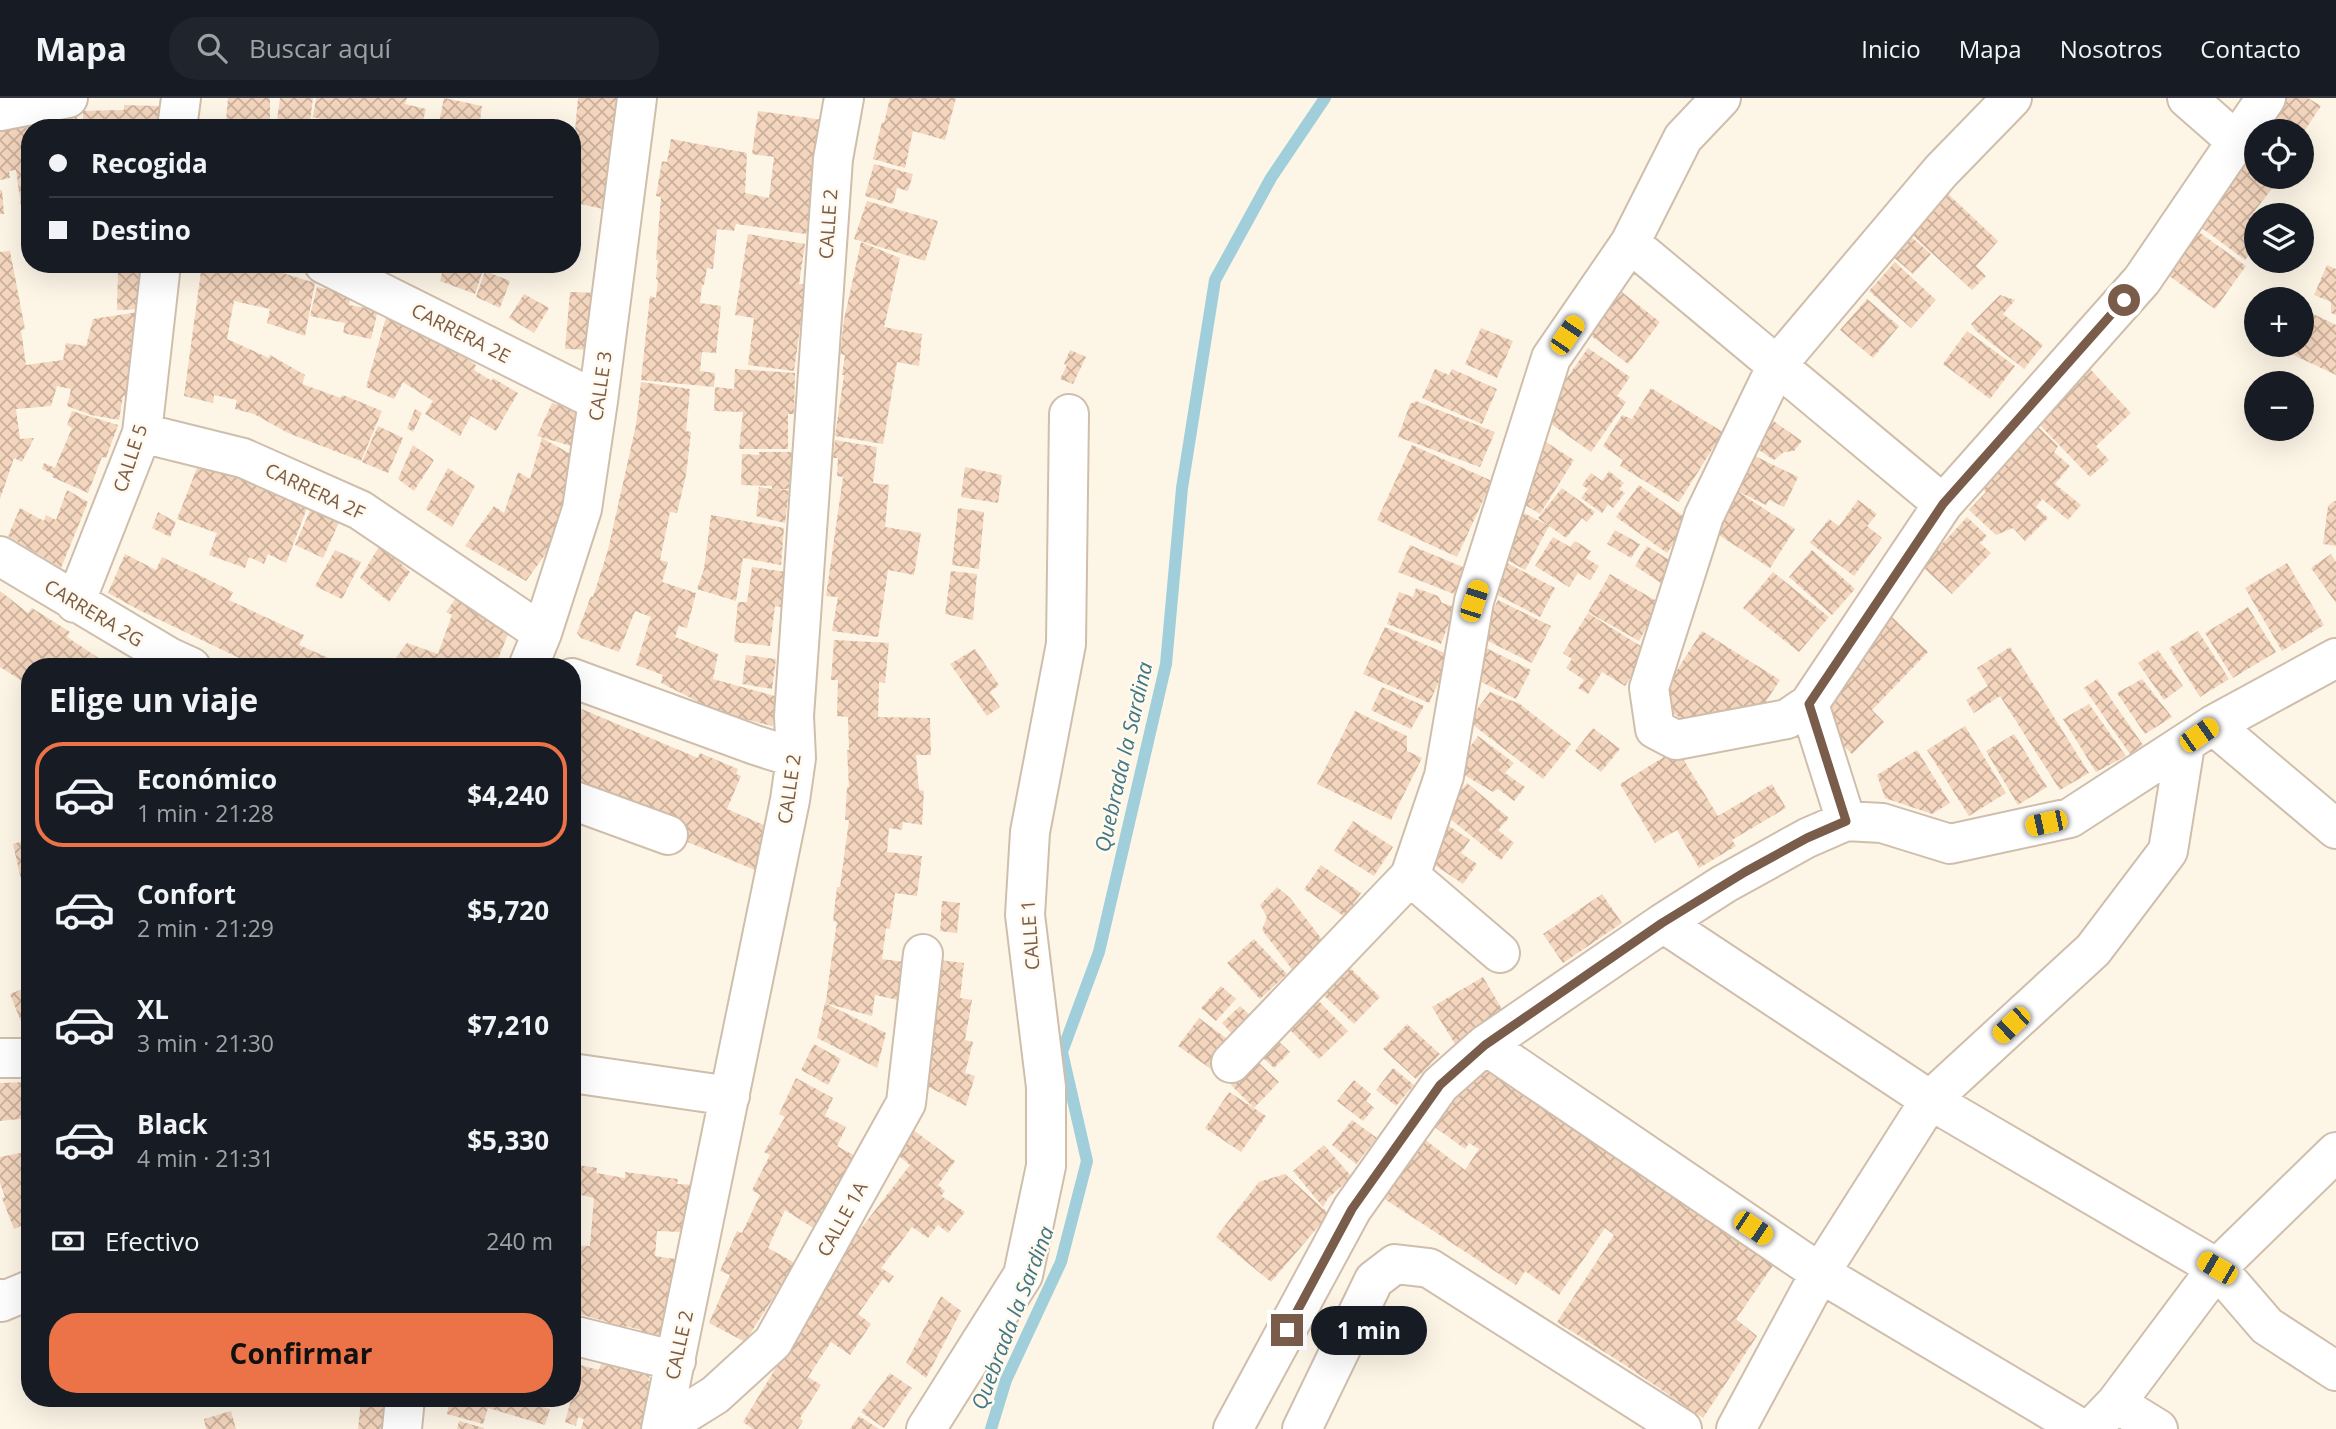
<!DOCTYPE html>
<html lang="es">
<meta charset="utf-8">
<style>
body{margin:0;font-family:"Open Sans",sans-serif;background:#20242c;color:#f1f3f6;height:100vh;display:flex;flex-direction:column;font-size:26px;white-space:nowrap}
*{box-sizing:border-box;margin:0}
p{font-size:23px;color:#9ea1a6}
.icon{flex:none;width:38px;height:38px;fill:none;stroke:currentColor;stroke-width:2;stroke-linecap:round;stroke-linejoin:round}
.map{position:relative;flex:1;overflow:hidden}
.panel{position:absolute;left:21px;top:560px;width:560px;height:749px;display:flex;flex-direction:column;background:#171b24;border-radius:28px;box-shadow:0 7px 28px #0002}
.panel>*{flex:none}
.guide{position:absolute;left:21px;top:21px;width:560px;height:154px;border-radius:28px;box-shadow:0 7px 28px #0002;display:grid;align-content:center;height:154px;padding:0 28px;background:#171b24}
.buttons{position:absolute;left:2244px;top:21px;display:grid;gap:14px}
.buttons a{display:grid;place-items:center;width:70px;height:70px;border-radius:50%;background:#171b24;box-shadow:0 7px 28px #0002;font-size:35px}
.end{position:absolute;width:32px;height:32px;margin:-16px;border:9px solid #795c4a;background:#fff;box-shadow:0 0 0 4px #fff}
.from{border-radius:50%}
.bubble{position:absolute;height:49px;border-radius:24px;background:#171b24;box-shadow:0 7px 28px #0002;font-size:23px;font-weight:700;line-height:49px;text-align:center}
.car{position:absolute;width:21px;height:42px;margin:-21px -10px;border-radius:9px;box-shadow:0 0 5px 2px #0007;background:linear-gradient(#f5c518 24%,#345 0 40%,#f5c518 0 76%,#345 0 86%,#f5c518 0)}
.guide b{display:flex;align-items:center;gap:24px;height:66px;font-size:26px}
.guide b+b{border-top:2px solid #363941}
.guide i{width:18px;height:18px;background:#f1f3f6}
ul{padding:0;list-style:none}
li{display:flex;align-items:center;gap:21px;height:105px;margin:0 14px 10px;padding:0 14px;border:4px solid transparent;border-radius:28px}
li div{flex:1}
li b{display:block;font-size:26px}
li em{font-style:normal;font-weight:700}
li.current{border-color:#ec7348}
li>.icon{width:63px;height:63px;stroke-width:1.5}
h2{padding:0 28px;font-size:32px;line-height:84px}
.pay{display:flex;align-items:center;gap:18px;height:77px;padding:0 28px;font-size:26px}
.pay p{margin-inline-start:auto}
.action{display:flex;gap:14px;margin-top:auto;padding:14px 28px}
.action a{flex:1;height:80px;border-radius:28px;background:#ec7348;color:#111;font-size:28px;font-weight:700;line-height:80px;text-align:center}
header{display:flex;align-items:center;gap:42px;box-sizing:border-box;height:98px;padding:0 35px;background:#171b24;border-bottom:2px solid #363941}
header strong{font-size:33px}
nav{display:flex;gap:38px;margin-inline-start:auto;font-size:24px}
.search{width:490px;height:63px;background:#20242c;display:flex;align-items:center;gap:18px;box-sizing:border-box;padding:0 24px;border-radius:28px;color:#9ea1a6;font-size:26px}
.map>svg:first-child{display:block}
</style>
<header>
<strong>Mapa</strong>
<div class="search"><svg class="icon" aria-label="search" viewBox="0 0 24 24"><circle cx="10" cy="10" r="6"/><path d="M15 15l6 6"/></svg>Buscar aquí</div>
<nav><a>Inicio</a><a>Mapa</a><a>Nosotros</a><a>Contacto</a></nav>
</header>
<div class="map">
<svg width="2336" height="1331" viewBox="0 0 2336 1331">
<defs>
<pattern id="building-cross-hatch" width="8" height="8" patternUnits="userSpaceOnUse" patternTransform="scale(1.75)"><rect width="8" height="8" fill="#f4d5bd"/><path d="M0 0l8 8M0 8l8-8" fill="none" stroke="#cab09c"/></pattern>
</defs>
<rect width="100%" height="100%" fill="#fdf6e7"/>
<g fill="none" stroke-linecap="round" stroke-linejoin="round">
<path stroke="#a0cfdb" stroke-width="12" d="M991,1331L1006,1282L1061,1164L1087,1063L1062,954L1099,854L1166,566L1182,390L1215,182L1271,80L1325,0"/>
</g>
<path fill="url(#building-cross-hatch)" d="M228,0H270V26L226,23Z
M280,0H313L309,30H276Z
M316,0H407L405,6L426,11L421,30H358L313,19Z
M444,0L482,8L479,30H438Z
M578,0H619L607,112L572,104V33H575Z
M890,0H956L945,42L913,33L905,70L873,61L882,24L884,25Z
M2283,0H2308L2321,8L2301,38V33H2261Z
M124,7L159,8L158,30H83V13L124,12Z
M758,13L824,22L806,136L736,126L734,133L717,131L713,171L707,170L704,187H702L700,205L721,208L716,255L702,254L700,273L715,275L714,289L641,282L650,198L656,200L658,182L656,181L658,162H656L661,99L656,98L662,63L667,64L671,41L747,55L745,95L769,100L774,59L752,56Z
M77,19V30H48L47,22Z
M30,29V108L21,109L16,72L9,73L10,80L0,82V31Z
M2256,48V66L2247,61Z
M2241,63L2256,74V79H2262L2274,88L2253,115L2256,117V148L2245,162L2198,127Z
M874,66L913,76L908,93L897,90L893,106L865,98Z
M0,92H2L4,116H0Z
M1946,94L1998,143L1976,168L1986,178L1972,192L1909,134Z
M867,103L938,123L925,163L854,141Z
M2192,129L2246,168L2215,211L2161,172Z
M748,136L805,146L799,186L806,187L794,273L748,267L754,220L735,217Z
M1908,136L1931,156L1913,176L1891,157Z
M861,144L900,160L884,229L922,236L919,268L897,264L883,346L835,338L844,277H842L845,257L840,256L844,222Z
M10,153L25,231L21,232L26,267L63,262L66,245L86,248L93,221L138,214L126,299L123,298L119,322L91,317L67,308L71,291L57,288L51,308L16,311L20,341L34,340L22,364L14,360L0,401V154Z
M1895,164L1936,202L1911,230L1869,193Z
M85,166H131V168L85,175Z
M202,166H253L315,185L305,238L267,225L270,211L234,203L227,241L269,260L270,257L305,277L302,286L341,300L343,297L382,313L361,363L288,335L254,316L235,311L237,302L214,297L213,305L184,298Z
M431,166H485L475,196L440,183L443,171Z
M148,167L146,211L117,212L118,173Z
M2327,167L2336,171V217L2331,215V204L2314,197Z
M485,173L510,183L500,210L476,199Z
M317,189L351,197L349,207L378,212L371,241L343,235L345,225L310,218Z
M1618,191L1660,224L1628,266L1585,233Z
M570,194L599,195L594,252L565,251Z
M524,196L549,210L534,235L509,220Z
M2000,197L2015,202L2003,216L2043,247L2024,271L1975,232L1971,226Z
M1867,201L1899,228L1873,260L1840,232Z
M2301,210L2336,227V277L2272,247H2301Z
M387,216L460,256L476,267L474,272L492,283L493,280L518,295L496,333L471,318L460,338L425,316L433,303L403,284L394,301L366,289Z
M1481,230L1513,243L1497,280L1465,266Z
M1967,233L2015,268L1990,301L1943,266Z
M1588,250L1630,279L1617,298L1626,304L1591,354L1540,318Z
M1070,252L1086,259L1073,286L1060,281L1067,267L1064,266Z
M735,271L795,275L794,316H788V351H739L743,314L714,313L715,289L734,291Z
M1435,271L1449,277L1452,271L1497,291L1482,326L1422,300Z
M2090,271L2131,315L2096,348L2109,362L2090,379L2035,322Z
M641,284L690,291L686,333L691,334L686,377L677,415L670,414L660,462L668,464L662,484L696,495L687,530L679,528L675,539L718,556L713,581L782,600L772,628L721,615L661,585L663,577L636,567L651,519L635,513L619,554L581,540L577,535L591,498L593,499L608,452L636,327Z
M1651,290L1723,334L1679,404L1620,368L1623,362L1603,348L1622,317L1632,321Z
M1416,303L1495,334L1480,369L1398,339L1410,306Z
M552,305L593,317L578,350L537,338Z
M415,311L422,315L413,334L407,330Z
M72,313L118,327L106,360L102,359L88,395L52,379L53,376L42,371L44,365L55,370L72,330L67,327Z
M1772,322L1802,343L1794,353L1784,354L1774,362L1753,348Z
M2035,326L2058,348L2054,354L2070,368L2055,386L2081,407L2068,422L2042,401L2036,409L2048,420L2025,443L2013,430L1996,437L1969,412L1986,394L1978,386Z
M378,328L403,340L388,375L362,364Z
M1538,339L1574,362L1540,416L1522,405Z
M542,340L576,359L555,443L526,483L465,448L494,408L504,415L518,374L530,381Z
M835,342L877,349L873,385L889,387L885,429L921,435L914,477L888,472L878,539L832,533L838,499L826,498L843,379L837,378L838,360H833Z
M413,347L434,362L414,393L398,381Z
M1412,347L1492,383L1457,459L1377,422Z
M759,354H792L789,391H777L789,392L785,425L756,418L759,389L772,391V388L741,387L742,356L759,357Z
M1755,358L1798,379L1784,409L1769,402L1766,407L1737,393Z
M199,365L238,375L236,379L309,405L286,465L268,456L264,466L249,459L245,470L209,457L217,435L177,421Z
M965,369L1002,377L998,405L961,399Z
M448,370L475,388L452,429L426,411Z
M1609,373L1624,385L1619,391L1625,395L1613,410L1608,406L1602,415L1581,400L1588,391L1582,387L1591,375L1602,383Z
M1639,387L1690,423L1667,455L1616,419Z
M1562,390L1595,414L1587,424L1582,420L1566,440L1538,420Z
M67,392L88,404L61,470L8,438L20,410L44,423L46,417L56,422Z
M1737,393L1795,431L1770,470L1711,432Z
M1858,402L1877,416L1867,428L1882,440L1854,478L1810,445L1829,421L1839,428Z
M2334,403H2336V448L2323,446L2328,408Z
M313,406L341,420L323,460L295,447Z
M958,410L984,414L979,471L952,467Z
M158,414L176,424L170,439L152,430Z
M1524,415L1549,428L1525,472L1504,460L1513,443L1510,439Z
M711,417L784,430L781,467L743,460L736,503L697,491L704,471Z
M1967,419L1987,438L1980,445L1991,455L1952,496L1925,471L1928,461Z
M1615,432L1640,446L1631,460L1607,446Z
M1553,439L1570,449L1575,443L1591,453L1586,460L1599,468L1590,482L1578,475L1569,489L1535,468Z
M380,447L410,474L389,504L360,480Z
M1410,447L1465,470L1454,496L1398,474Z
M1647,448L1674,465L1661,485L1635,468Z
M335,452L361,464L342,501L315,488Z
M1812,452L1855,491L1832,517L1789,479Z
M125,456L156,472L162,459L199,477L233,494L229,502L304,537L299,547L331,561L327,569H258L139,512L108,495Z
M2331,456L2336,464V505L2311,470Z
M1507,465L1555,490L1540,519L1492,494Z
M2287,465L2324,527L2282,553L2245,490Z
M752,469L786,474L781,509L775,508L770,548L734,544L738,504H747Z
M951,473L977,476L973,522L945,516Z
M1773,474L1829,519L1799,554L1743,510Z
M1610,476L1660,505L1639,543L1588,514Z
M1416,490L1438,498L1442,505L1455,509L1441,546L1387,526L1399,494L1413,499Z
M0,493L28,515L32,510L70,534L67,539L112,569H30V588L0,569Z
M458,497L510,531L495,569H389L407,545L438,556L452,517L446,514Z
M1498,502L1551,528L1532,565L1480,539Z
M2248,509L2276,554L2233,580L2205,535Z
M1588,515L1647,552L1625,588L1602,574L1588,596L1578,590L1584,582L1566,570L1572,561L1563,555Z
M1890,517L1928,554L1872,612L1884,624L1852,656L1823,628L1825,605Z
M1385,529L1449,557V562L1429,605L1363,576Z
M1702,533L1780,582L1761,611L1697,630L1656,605Z
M2198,533L2229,581L2200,599L2169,550Z
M834,542L889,545L885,585L879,584L878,619L930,620L931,657H916L919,692L924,693L922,727L903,724L902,732L889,730L887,754L922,758L917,798L895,795L890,831L886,830L882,861L905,864L898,902L875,897L872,918L825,905L886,935L877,970L817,940L825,905L826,903L832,857L837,824L833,823L837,789H840L849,722H845L847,689H849L847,652H849L848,619L837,618L838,582H831Z
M2010,549L2089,675L2060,692L2000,598L1974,615L1966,602L1988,588L1977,570Z
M1486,550L1531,572L1516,601L1471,579Z
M975,551L999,587L990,594L1000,609L987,618L950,566Z
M2158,552L2183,588L2164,602L2138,565Z
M746,557L776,561L772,591L742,586Z
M2097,581L2143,647L2130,656L2084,590Z
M2142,581L2172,619L2145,636L2117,595Z
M1382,589L1424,608L1411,631L1371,612Z
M1490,594L1520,606L1571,646L1543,681L1468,623Z
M2089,606L2126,658L2096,674L2063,621Z
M572,607L698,660L700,655L738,671L736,676L741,678L727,711L773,731L755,772L572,696Z
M1355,613L1407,638V653L1422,660L1391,722L1317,686Z
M1965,628L2006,695L1969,718L1927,652Z
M1593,630L1620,651L1601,674L1575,653Z
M2014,636L2047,689L2018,707L1986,653Z
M1478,638L1514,665L1505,675L1525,689L1514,703L1498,691L1493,694L1454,671Z
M1677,651L1718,718L1772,686L1786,710L1732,742L1736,748L1699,770L1677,732L1655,745L1620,686Z
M1917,652L1950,705L1932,716L1885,700L1877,677Z
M1467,685L1509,720L1498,732L1514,745L1501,762L1443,715Z
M1440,722L1470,742L1461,755L1477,766L1463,786L1417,755Z
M1353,723L1393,749L1374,778L1334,753Z
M30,741V803L26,804L13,746Z
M1321,767L1361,795L1345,819L1304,791Z
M1277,789L1290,800L1328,849L1295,875L1262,832L1267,819L1260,807Z
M1602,796L1622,825L1563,865L1543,836Z
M942,803L960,805L957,835L940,833Z
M1254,841L1287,876L1260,901L1227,865Z
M939,862L964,865L960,900L972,902L965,942L973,944L965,975L975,978L966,1008L917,983Z
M1345,865L1380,899L1354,926L1318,892Z
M1483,879L1505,916L1455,946L1432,909Z
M30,888V935L26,936L10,896Z
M1221,888L1236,901L1216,923L1201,910Z
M1312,896L1348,933L1319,961L1283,925Z
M1240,908L1252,919L1233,937L1222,925Z
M1199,920L1234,946L1214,973L1178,948Z
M1407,926L1440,956L1416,981L1383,951Z
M1276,941L1290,954L1274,970L1260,957Z
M814,946L841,961L828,987L801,972Z
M1476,959L1781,1156L1736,1221L1757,1238L1703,1320L1625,1267L1557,1224L1614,1137L1605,1130L1559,1197L1525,1173L1516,1187L1380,1098L1424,1041L1465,1072L1479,1051L1469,1045L1465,1051L1429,1025Z
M1256,962L1279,984L1254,1010L1231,987Z
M1393,970L1414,987L1396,1008L1376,992Z
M796,980L833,1000L825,1018L846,1029L837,1048L859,1060L818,1133L785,1112L768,1150L795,1165L745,1244L709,1225L730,1177L720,1173L737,1133L742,1135L760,1097L752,1092L770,1057L764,1054L785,1019L779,1016Z
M1354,982L1371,996L1366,1003L1374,1010L1363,1023L1337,1003Z
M30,984V1020L0,1023V985Z
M1229,994L1266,1018L1241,1054L1205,1030Z
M1352,1022L1377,1040L1356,1066L1332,1047Z
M912,1031L955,1063L938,1087L945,1093L941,1098L965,1114L948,1135L938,1127L928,1140L912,1129L881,1170L894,1178L889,1185L883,1181L858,1216L871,1226L850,1257L831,1244L808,1279L821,1287L800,1320L803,1323L798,1331H753L743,1324L845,1156L842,1155L910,1067L895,1055Z
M1324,1047L1352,1079L1328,1100L1323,1109L1293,1073Z
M30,1053V1124L14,1131L2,1100L5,1099L0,1085V1059Z
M572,1066L597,1070L596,1075L625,1080V1074L678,1081L677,1086L697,1087L690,1145L679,1143L680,1134L657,1133L655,1158L688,1163L671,1240L640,1236L641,1232L626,1228L625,1232L606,1228L608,1224L572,1214V1147L590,1148L594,1100L572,1095Z
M1285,1076L1329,1116L1271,1184L1216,1139L1259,1084Z
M30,1136V1152H29L24,1138Z
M941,1198L961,1213L926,1280L906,1265Z
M605,1253L653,1267L648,1283L651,1284L646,1300L649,1302L641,1331H581L584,1321L578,1319L576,1328L565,1324L580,1267L599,1272Z
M890,1275L912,1290L884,1330L861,1314Z
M450,1300H514L550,1311L545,1327L488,1310L483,1326L447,1316Z
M361,1303H386L383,1331H358Z
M231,1313L236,1331H206L204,1321Z
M859,1318L879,1331H850Z
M459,1323L484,1330V1331H457Z"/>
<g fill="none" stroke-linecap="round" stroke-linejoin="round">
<g stroke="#d0beac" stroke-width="42">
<path id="minor" d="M2012,0L1941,73L1777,267L1704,418L1649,590L1655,631L1676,642L1787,621L1809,606L1943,406L2142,182L2266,0
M2187,0L2236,43
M0,13L68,0
M177,30L181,0
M1630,145L1943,406
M324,166L598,303
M142,335L243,360L360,412L542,535
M0,458L169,559L191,569
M75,505L142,335L161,166
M528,569L542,535L582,411L598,303L637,0
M572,580L755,647L796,660
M1809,606L1846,723
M2213,627L2336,731
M572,702L668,737
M1410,778L1500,855
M1663,825L1930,1002L2217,1170L2267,1228L2336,1273
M1485,947L1820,1175L2082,1331
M0,960H30
M1231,965L1410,778L1444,678L1474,503L1551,260L1630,145L1683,40L1721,0
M572,975L730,998
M0,1201L1,1204L30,1192
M572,1237L676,1263
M2116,1305L2158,1331
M662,1330L715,1297L773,1244L906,1005L923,856
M402,1331L405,1300
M661,1331L790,702L796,660L794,618L833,61L844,0
M926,1331L1023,1177L1046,1068V989L1025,817L1030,734L1066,546L1069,316
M1233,1331L1352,1111L1440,987L1485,947L1663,825L1724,786L1807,740L1846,723L1882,725L1950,746L2070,720L2213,627L2336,560
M1302,1331L1374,1182L1395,1166L1429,1170L1682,1331
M1736,1331L1820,1175L1930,1002L2093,852L2168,753L2185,647
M2091,1331L2116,1305L2217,1170L2336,1054"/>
</g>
<use href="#minor" stroke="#fff" stroke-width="38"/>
</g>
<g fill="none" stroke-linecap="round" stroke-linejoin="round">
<path stroke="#795c4a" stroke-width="9" d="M1287,1232L1352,1111L1440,987L1485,947L1662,825L1745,774L1807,740L1846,723L1809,606L1943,406L2124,202"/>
</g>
<g text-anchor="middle" stroke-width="5" stroke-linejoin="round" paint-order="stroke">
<g font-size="19" fill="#795c4a" stroke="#fff9ee">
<text transform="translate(828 126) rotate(-86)" y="7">CALLE 2</text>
<text transform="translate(461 235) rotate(27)" y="7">CARRERA 2E</text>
<text transform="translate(600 288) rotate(-82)" y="7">CALLE 3</text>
<text transform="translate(130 360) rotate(-72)" y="7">CALLE 5</text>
<text transform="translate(315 393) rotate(25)" y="7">CARRERA 2F</text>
<text transform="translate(94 515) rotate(31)" y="7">CARRERA 2G</text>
<text transform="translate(789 691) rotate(-82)" y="7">CALLE 2</text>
<text transform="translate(1030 837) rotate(-94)" y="7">CALLE 1</text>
<text transform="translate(842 1121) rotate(-61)" y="7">CALLE 1A</text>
<text transform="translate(679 1247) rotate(-78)" y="7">CALLE 2</text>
</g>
<g font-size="21" font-style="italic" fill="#3f7786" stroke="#fff9ee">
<text transform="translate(1124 659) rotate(-77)" y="7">Quebrada la Sardina</text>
<text transform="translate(1013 1220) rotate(-69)" y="7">Quebrada la Sardina</text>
</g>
</g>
</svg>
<div class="buttons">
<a><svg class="icon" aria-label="locate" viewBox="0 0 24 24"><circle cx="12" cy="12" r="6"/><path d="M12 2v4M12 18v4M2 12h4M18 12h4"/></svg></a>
<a><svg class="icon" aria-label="layers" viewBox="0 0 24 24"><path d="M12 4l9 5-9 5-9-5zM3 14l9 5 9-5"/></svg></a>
<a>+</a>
<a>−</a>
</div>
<i class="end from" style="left:2124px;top:202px"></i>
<i class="end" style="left:1287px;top:1232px"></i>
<div class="bubble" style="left:1311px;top:1208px;width:116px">1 min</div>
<i class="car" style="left:1567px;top:237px;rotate:34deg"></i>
<i class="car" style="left:1474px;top:503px;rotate:18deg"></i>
<i class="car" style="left:2199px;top:637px;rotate:55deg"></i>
<i class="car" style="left:2046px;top:725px;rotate:258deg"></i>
<i class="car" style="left:2011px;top:927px;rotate:227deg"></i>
<i class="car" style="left:1753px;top:1130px;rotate:124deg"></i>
<i class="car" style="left:2217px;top:1170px;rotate:300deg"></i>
<div class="guide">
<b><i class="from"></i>Recogida</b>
<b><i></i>Destino</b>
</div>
<section class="panel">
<h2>Elige un viaje</h2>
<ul>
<li class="current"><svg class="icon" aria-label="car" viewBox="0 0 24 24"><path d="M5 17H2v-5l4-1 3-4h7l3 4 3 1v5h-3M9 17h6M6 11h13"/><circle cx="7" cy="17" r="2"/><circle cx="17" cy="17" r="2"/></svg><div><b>Económico</b><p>1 min · 21:28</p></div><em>$4,240</em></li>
<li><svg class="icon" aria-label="car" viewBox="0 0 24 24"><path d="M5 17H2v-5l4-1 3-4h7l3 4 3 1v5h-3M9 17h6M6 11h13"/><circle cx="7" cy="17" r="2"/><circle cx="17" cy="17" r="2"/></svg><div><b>Confort</b><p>2 min · 21:29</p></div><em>$5,720</em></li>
<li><svg class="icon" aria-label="car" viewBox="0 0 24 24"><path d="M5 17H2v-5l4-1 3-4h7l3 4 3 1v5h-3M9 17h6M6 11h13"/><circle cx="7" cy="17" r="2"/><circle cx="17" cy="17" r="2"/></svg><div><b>XL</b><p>3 min · 21:30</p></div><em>$7,210</em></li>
<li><svg class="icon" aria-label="car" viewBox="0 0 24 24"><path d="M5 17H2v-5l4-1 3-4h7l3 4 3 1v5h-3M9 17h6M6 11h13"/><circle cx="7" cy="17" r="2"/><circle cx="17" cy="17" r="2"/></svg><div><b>Black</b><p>4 min · 21:31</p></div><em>$5,330</em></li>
</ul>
<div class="pay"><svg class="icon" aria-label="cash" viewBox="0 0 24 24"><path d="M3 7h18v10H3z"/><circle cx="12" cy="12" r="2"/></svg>Efectivo<p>240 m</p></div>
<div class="action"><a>Confirmar</a></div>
</section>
</div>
